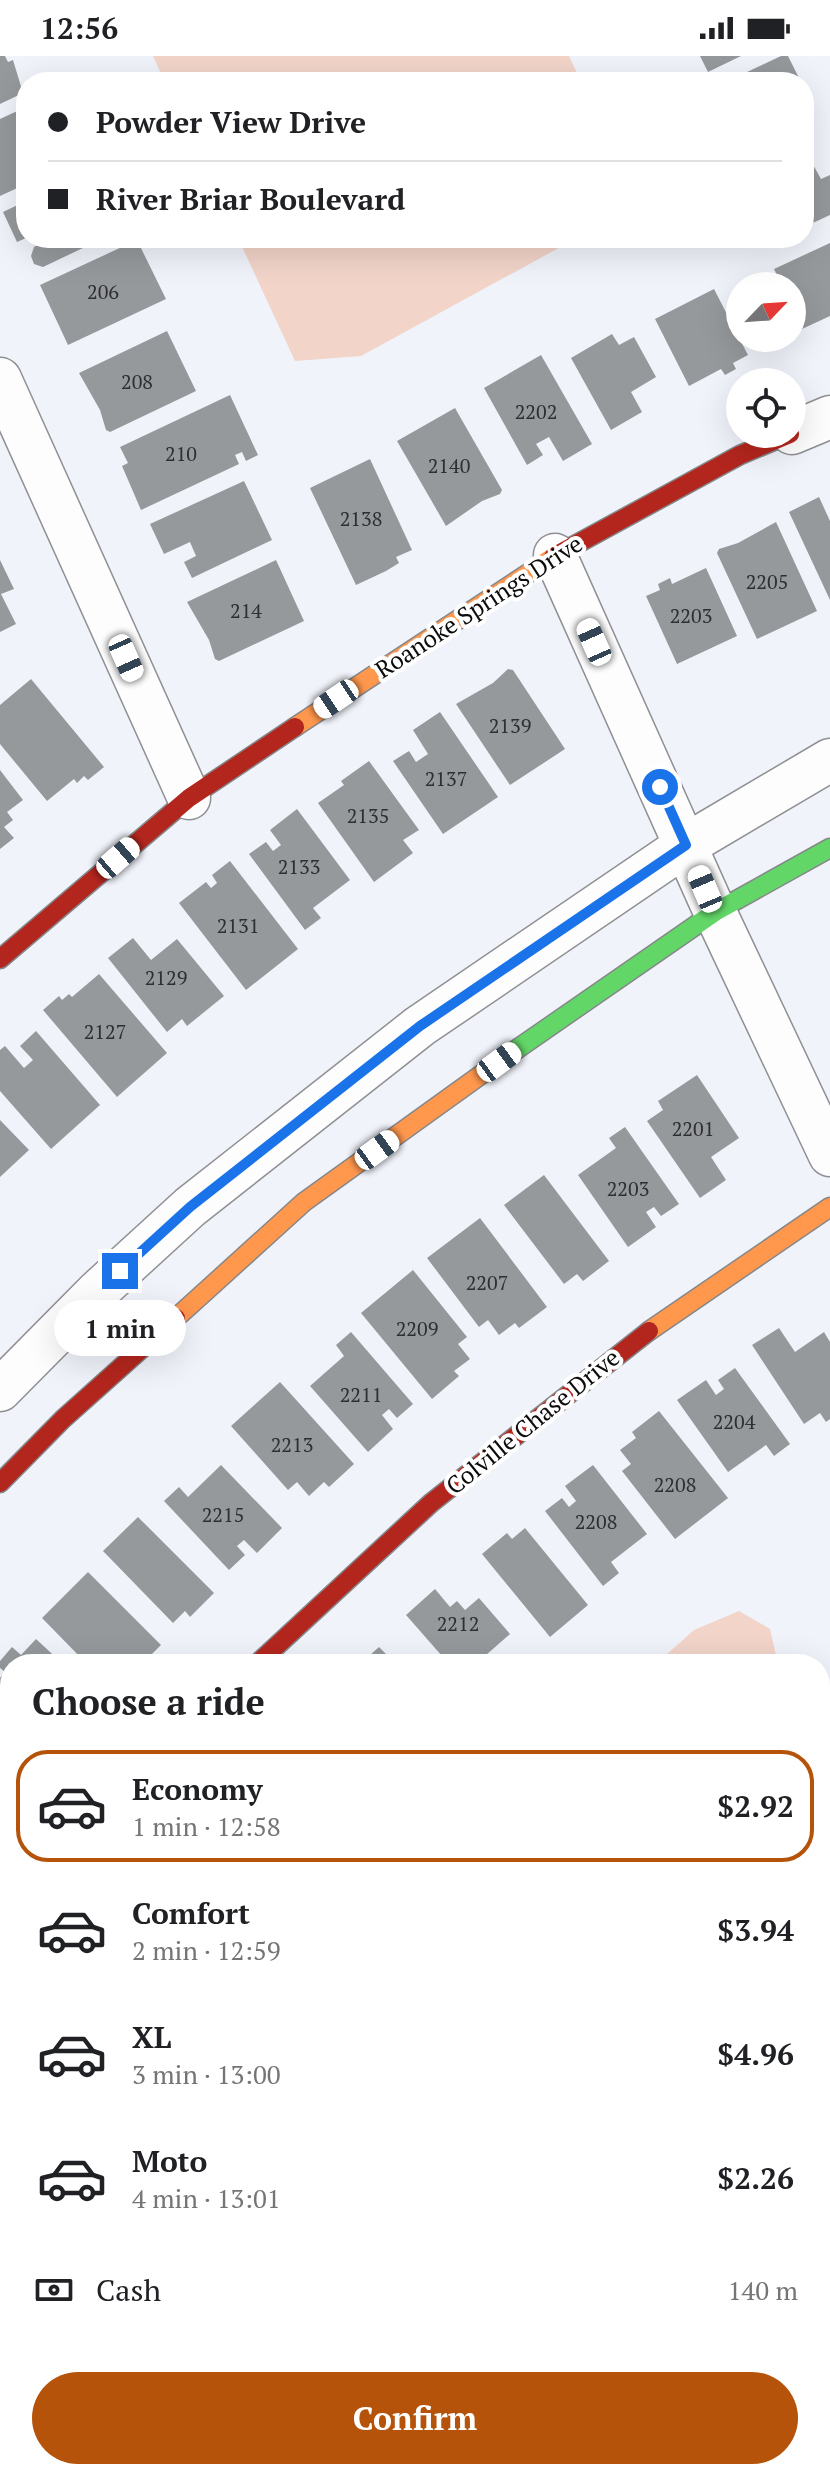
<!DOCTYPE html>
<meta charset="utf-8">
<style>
body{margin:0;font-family:"PT Serif",serif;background:#f6f6f6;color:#202124;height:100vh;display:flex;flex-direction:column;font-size:30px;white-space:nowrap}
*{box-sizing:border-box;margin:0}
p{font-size:26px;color:#757577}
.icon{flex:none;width:44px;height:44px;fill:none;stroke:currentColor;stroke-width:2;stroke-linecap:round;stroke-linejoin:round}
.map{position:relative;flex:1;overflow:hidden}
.details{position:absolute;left:0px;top:1598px;width:830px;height:826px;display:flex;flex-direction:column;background:#fff;border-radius:32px 32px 0 0;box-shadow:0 8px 32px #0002}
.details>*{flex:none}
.guide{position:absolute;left:16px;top:16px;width:798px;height:176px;border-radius:32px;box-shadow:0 8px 32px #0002;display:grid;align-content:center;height:176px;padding:0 32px;background:#fff}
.needle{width:52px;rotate:65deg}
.buttons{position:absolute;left:726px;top:216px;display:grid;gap:16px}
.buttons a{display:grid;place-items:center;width:80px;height:80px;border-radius:50%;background:#fff;box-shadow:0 8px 32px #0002;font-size:40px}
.end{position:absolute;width:36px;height:36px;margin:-18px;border:10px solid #1a73e8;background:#fff;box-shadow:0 0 0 4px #fff}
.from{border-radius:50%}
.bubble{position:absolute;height:56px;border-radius:28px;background:#fff;box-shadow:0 8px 32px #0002;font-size:26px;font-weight:800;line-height:56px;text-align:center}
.car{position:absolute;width:24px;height:48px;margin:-24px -12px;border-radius:10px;box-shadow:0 0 6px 2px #0007;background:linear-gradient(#fff 24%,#345 0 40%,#fff 0 76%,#345 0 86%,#fff 0)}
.guide b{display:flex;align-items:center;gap:28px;height:76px;font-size:30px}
.guide b+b{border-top:2px solid #e0e0e0}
.guide i{width:20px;height:20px;background:#202124}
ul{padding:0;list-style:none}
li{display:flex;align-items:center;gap:24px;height:112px;margin:0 16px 12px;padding:0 16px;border:4px solid transparent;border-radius:32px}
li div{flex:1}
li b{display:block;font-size:30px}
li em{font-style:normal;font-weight:800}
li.on{border-color:#b45309}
li>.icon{width:72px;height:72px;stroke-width:1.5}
h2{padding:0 32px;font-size:36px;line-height:96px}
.pay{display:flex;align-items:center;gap:20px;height:88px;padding:0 32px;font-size:30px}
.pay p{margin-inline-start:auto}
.button{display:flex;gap:16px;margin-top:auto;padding:16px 32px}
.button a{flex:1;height:92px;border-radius:48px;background:#b45309;color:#fff;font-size:32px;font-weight:800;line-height:92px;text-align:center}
.status{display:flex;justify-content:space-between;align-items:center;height:56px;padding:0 40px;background:#fff;direction:ltr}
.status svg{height:22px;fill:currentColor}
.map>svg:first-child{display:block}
</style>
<div class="status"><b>12:56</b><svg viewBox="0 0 49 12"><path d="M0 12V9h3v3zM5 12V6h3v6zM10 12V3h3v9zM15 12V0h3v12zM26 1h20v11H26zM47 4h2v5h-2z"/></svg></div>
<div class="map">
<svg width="830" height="2423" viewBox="0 0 830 2423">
<rect width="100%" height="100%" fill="#f0f3fa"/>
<path fill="#f2d4c9" d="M153,0H569L581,26H165Z
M238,182H577L361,300L295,305Z
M739,1555L770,1573L778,1608H656L694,1574Z
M10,2334V2414H439L440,2423H0V2350Z"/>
<path fill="#96999c" d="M0,0H5L8,6L13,4L23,37L0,48Z
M700,0H741L708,16Z
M781,0H788L801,26H726Z
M26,51V128L0,140V63Z
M807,98L821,123L830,119V159L804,171V100Z
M26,145V182L17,186L3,156Z
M48,182H104L43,211L34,208L31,200L34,191Z
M137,184L166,243L68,289L40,229Z
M830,187V260L802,273L792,251V230H782L774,213Z
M714,233L748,299L733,307L736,313L725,319L721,313L689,330L655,263Z
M167,275L196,335L110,376L106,374L100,354L79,317Z
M612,278L619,289L634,281L656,321L631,336L642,356L611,374L571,302Z
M541,299L592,388L563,405L549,381L536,388L543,399L527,409L484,332Z
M230,339L258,399L246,405L242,396L235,399L239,408L141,454L122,410L128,407L120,391Z
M455,352L502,434L500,438L482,445L446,470L397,385Z
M370,403L412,494L396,501L399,507L386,515L356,529L310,432Z
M244,425L272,484L192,522L184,506L196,500L190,486L164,498L150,468Z
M819,441L830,465V544L789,456Z
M776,466L817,555L757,583L717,497L719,493L738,487Z
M0,504L14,533L1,538L16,568L0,576Z
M276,504L304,565L219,605L215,603L209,584L187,546Z
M706,512L737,580L677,608L646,540L660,534L658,528L670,522L672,528Z
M508,613L513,614L565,693L510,729L456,648L493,627Z
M31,623L104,711L88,724L84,720L77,727L74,723L47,745L0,688V649Z
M440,656L498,741L443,778L393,705L409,695L416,706L428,698L413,674Z
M369,705L419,774L403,784L413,797L374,826L318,747L344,729L341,725Z
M0,714L23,744L7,756L13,764L4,771L14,782L0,793Z
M297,753L350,824L313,852L321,862L305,874L249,798L266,786L273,795L281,789L270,774Z
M230,805L298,893L246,934L179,847L206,826L211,832L217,827L212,819Z
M133,882L151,904L177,883L224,940L187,970L182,963L167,976L108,902Z
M99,918L167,997L117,1041L43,954L59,940L62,944L69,938L72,941Z
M36,975L100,1049L51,1093L0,1035V994L5,990L24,1012L33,1004L20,990Z
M697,1019L739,1082L711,1101L726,1124L700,1142L647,1065L663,1054L658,1045Z
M0,1064L29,1094L0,1121Z
M625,1071L679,1148L661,1160L654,1151L646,1156L656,1171L628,1191L578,1119L616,1092L609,1082Z
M544,1119L609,1205L583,1225L577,1218L564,1228L504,1149Z
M480,1162L547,1251L519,1272L515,1267L499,1279L488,1264L479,1271L427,1202Z
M413,1214L467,1281L458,1288L470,1303L454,1315L459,1320L432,1343L361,1257Z
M779,1272L795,1296L824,1276L830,1286V1363L826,1366L820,1357L804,1368L752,1289Z
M351,1276L413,1348L397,1362L389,1353L382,1359L393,1373L368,1396L310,1330L344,1300L336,1289Z
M735,1312L790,1388L774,1400L766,1389L728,1416L677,1344L706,1324L716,1339L724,1333L718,1324Z
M280,1326L354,1408L329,1431L324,1426L309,1440L297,1426L288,1434L231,1370Z
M659,1355L728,1442L675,1483L622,1415L631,1408L620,1394L636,1382L632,1376Z
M221,1409L282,1472L257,1497L244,1484L237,1490L245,1499L229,1514L164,1445L179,1431L188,1441Z
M593,1409L647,1478L611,1506L619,1517L603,1530L545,1455L562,1442L569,1451L576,1445L565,1430Z
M138,1461L214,1537L190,1561L185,1555L173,1567L103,1495Z
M525,1472L588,1549L550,1581L482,1498L507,1477L512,1483Z
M88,1516L161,1589L142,1608H87L42,1562Z
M435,1533L450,1551L457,1545L465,1554L479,1542L510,1578L486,1599L494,1608H449L406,1559Z
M36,1583L63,1608H10V1650L0,1641V1622L5,1616L0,1612V1605L12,1591L21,1599Z
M379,1591L396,1608H360Z
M0,1680L10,1689V1735L0,1726Z
M822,1757L830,1762V1843L820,1836Z
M820,1868L830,1878V1932L820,1922Z
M5,2002L10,2006V2048L0,2040V2009Z
M0,2079L10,2086V2167L0,2160Z
M820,2231L830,2234V2303L820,2300Z
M830,2361V2423H783L781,2414H820V2362Z"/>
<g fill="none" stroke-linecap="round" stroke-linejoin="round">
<g stroke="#8f9093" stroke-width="45">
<path id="street" d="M0,323L189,742
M792,377L830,361
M555,499L715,856L830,1099
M0,1334L97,1236L190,1151L420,970L686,789L830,704
M0,1891L10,1880
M820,2063L830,2053
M701,2414L702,2423"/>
</g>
<g stroke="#85878a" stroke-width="21">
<path id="fast" d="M507,1000L715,856L830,792"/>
</g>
<g stroke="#85878a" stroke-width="21">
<path id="slow" d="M295,671L553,501
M176,1262L304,1146L507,1000
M649,1275L830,1151"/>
</g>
<g stroke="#85878a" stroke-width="21">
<path id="jam" d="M553,501L740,399L790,378
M0,903L189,742L295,671
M0,1427L63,1363L176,1262
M257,1608L431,1447L649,1275"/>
</g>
<use href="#street" stroke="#fdfdfe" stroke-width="42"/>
<use href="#fast" stroke="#63d668" stroke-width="18"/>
<use href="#slow" stroke="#ff974d" stroke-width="18"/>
<use href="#jam" stroke="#b3261e" stroke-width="18"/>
</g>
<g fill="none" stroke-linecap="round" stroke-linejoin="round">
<path stroke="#1a73e8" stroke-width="10" d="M120,1215L190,1151L420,970L686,789L660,731"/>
</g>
<g text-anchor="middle" stroke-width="8" stroke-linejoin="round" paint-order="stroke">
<g font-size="20" fill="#2e2f30">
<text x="103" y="243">206</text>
<text x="137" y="333">208</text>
<text x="536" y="363">2202</text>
<text x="181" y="405">210</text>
<text x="449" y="417">2140</text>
<text x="361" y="470">2138</text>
<text x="767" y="533">2205</text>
<text x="246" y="562">214</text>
<text x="691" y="567">2203</text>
<text x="510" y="677">2139</text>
<text x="446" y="730">2137</text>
<text x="368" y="767">2135</text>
<text x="299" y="818">2133</text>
<text x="238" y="877">2131</text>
<text x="166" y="929">2129</text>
<text x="105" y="983">2127</text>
<text x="693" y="1080">2201</text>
<text x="628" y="1140">2203</text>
<text x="487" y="1234">2207</text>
<text x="417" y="1280">2209</text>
<text x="361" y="1346">2211</text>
<text x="734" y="1373">2204</text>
<text x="292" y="1396">2213</text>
<text x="675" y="1436">2208</text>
<text x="223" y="1466">2215</text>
<text x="596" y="1473">2208</text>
<text x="458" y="1575">2212</text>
</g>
<g font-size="24" fill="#0c0c0c" stroke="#fff">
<text transform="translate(479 551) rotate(-33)" y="8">Roanoke Springs Drive</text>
<text transform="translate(533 1366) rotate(-39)" y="8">Colville Chase Drive</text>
</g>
</g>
</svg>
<div class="buttons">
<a><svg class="needle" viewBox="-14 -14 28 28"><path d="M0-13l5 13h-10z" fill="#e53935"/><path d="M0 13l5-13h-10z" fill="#757577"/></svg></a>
<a><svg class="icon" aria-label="locate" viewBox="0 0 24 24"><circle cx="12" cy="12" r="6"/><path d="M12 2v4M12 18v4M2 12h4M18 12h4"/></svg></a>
</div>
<i class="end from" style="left:660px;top:731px"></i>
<i class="end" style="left:120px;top:1215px"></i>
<div class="bubble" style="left:54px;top:1244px;width:132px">1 min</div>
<i class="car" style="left:594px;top:586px;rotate:336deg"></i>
<i class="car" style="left:126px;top:602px;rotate:156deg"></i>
<i class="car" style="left:336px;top:643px;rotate:236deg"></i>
<i class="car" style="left:118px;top:802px;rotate:49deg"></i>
<i class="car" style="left:705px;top:833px;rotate:337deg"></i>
<i class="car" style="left:499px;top:1006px;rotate:54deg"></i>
<i class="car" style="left:377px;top:1094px;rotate:54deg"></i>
<div class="guide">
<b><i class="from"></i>Powder View Drive</b>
<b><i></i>River Briar Boulevard</b>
</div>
<section class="details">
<h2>Choose a ride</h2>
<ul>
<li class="on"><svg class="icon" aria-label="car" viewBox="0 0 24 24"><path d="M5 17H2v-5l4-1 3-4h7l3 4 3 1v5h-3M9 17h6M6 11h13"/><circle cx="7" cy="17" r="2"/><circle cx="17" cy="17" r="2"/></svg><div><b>Economy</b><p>1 min · 12:58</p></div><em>$2.92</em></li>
<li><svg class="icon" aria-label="car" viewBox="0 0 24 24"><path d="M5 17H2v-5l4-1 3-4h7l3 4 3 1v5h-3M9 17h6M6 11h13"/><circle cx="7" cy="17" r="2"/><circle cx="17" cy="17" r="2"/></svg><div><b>Comfort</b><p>2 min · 12:59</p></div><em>$3.94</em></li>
<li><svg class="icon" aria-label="car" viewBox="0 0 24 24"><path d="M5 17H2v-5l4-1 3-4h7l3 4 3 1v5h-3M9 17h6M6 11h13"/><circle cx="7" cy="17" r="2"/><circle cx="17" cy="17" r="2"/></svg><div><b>XL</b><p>3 min · 13:00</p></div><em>$4.96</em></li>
<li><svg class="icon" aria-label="car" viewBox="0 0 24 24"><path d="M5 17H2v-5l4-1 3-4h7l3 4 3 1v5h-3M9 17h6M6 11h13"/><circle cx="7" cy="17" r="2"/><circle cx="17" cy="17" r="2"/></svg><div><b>Moto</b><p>4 min · 13:01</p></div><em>$2.26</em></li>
</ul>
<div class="pay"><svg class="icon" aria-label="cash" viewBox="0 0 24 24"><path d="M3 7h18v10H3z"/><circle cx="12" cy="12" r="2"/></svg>Cash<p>140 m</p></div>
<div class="button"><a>Confirm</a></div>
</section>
</div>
